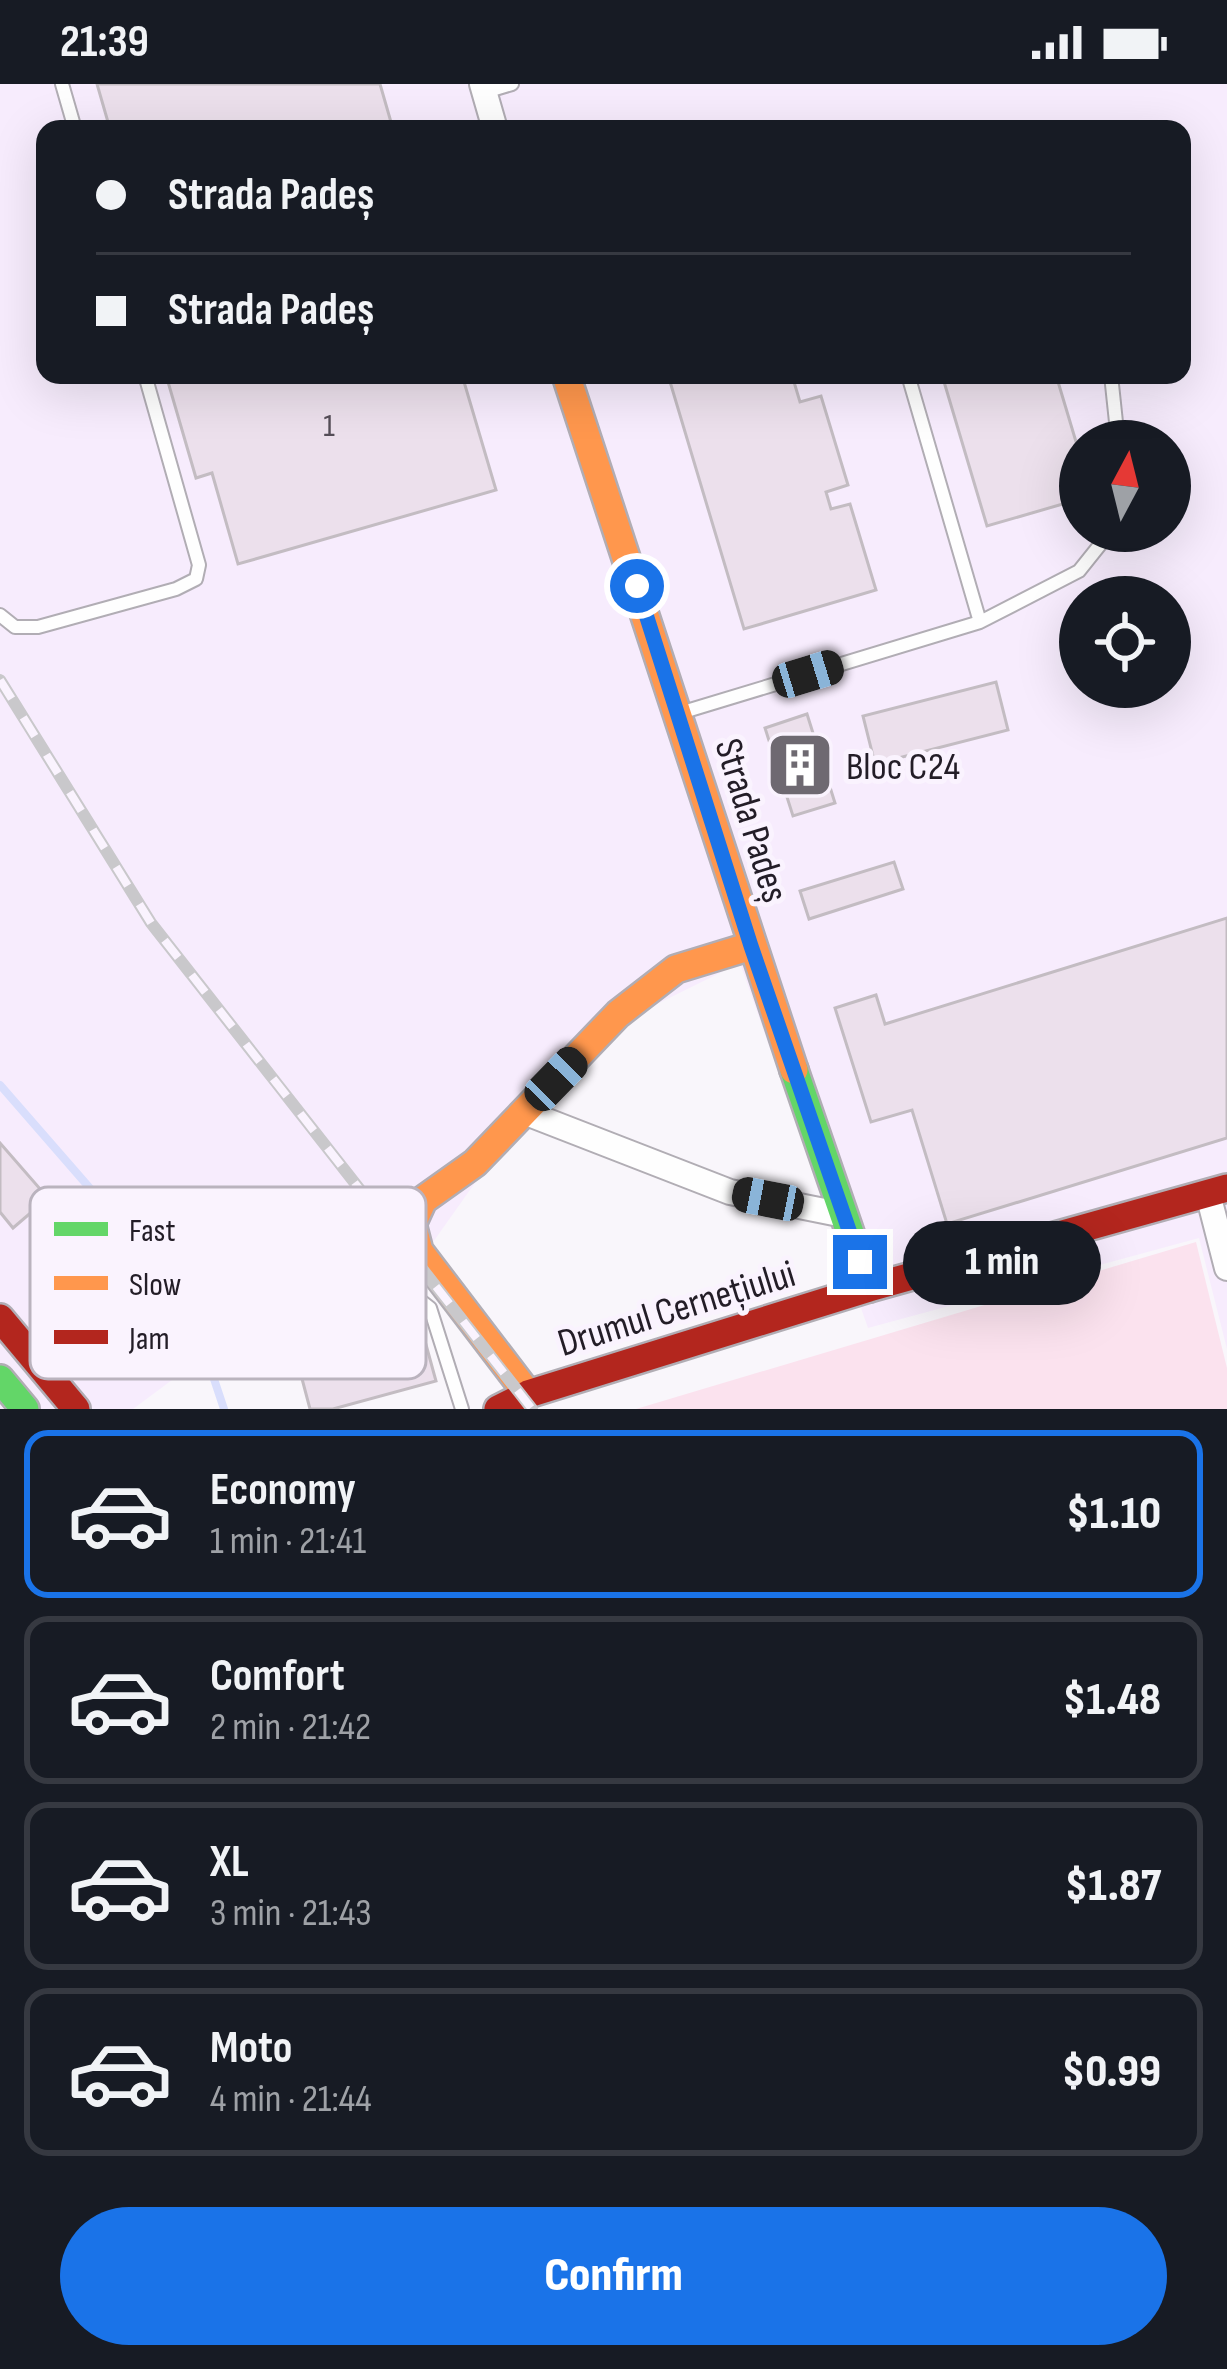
<!DOCTYPE html>
<meta charset="utf-8">
<style>
body{margin:0;font-family:"Sofia Sans Condensed",sans-serif;background:#242831;color:#f1f3f6;height:100vh;display:flex;flex-direction:column;font-size:45px;white-space:nowrap}
*{box-sizing:border-box;margin:0}
p{font-size:39px;color:#9ea1a6}
.icon{flex:none;width:66px;height:66px;fill:none;stroke:currentColor;stroke-width:2;stroke-linecap:round;stroke-linejoin:round}
.map{position:relative;height:1325px;overflow:hidden}
.drawer{display:flex;flex-direction:column;background:#171b24;flex:1}
.drawer>*{flex:none}
.banner{position:absolute;left:36px;top:36px;width:1155px;height:264px;border-radius:24px;box-shadow:0 12px 48px #0002;display:grid;align-content:center;height:264px;padding:0 60px;background:#171b24}
.needle{width:78px;rotate:7deg}
.fabs{position:absolute;left:1059px;top:336px;display:grid;gap:24px}
.fabs a{display:grid;place-items:center;width:132px;height:132px;border-radius:50%;background:#171b24;box-shadow:0 12px 48px #0002;font-size:60px}
.end{position:absolute;width:54px;height:54px;margin:-27px;border:15px solid #1a73e8;background:#fff;box-shadow:0 0 0 6px #fff}
.from{border-radius:50%}
.bubble{position:absolute;height:84px;border-radius:42px;background:#171b24;box-shadow:0 12px 48px #0002;font-size:39px;font-weight:800;line-height:84px;text-align:center}
.car{position:absolute;width:36px;height:72px;margin:-36px -18px;border-radius:15px;box-shadow:0 0 9px 3px #0007;background:linear-gradient(#222 24%,#8ab4d8 0 40%,#222 0 76%,#8ab4d8 0 86%,#222 0)}
.banner b{display:flex;align-items:center;gap:42px;height:114px;font-size:45px}
.banner b+b{border-top:3px solid #363941}
.banner i{width:30px;height:30px;background:#f1f3f6}
ul{padding:21px 0 0;list-style:none}
li{display:flex;align-items:center;gap:36px;height:168px;margin:0 24px 18px;padding:0 36px;border:6px solid #363941;border-radius:24px}
li div{flex:1}
li b{display:block;font-size:45px}
li em{font-style:normal;font-weight:800}
li.on{border-color:#1a73e8}
li>.icon{width:108px;height:108px;stroke-width:1.5}
.action{display:flex;gap:24px;margin-top:auto;padding:24px 60px}
.action a{flex:1;height:138px;border-radius:72px;background:#1a73e8;color:#fff;font-size:48px;font-weight:800;line-height:138px;text-align:center}
.status{display:flex;justify-content:space-between;align-items:center;height:84px;padding:0 60px;background:#171b24;direction:ltr}
.status svg{height:33px;fill:currentColor}
.map>svg:first-child{display:block}
</style>
<div class="status"><b>21:39</b><svg viewBox="0 0 49 12"><path d="M0 12V9h3v3zM5 12V6h3v6zM10 12V3h3v9zM15 12V0h3v12zM26 1h20v11H26zM47 4h2v5h-2z"/></svg></div>
<div class="map">
<svg width="1227" height="1325" viewBox="0 0 1227 1325">
<rect width="100%" height="100%" fill="#f9f6fb"/>
<path fill="#f7ecfd" fill-rule="evenodd" d="M0,0H1227V1265L1199,1154L868,1244L740,879L572,962L404,1199L246,1241L133,1325H0ZM45,45H1182V291H45ZM1080,357H1170V447H1080ZM1080,513H1170V603H1080Z"/>
<path fill="#fbe2ee" d="M1196,1158L1227,1284V1325H636Z"/>
<g fill="none" stroke-linecap="round" stroke-linejoin="round">
<path stroke="#d9defc" stroke-width="8" d="M0,1001L135,1156L197,1244L224,1325"/>
</g>
<path fill="#ece0ec" stroke="#c3bcc2" stroke-width="3" d="M97,0H380L393,45H110Z
M166,291H462L496,406L238,480L212,389L196,394Z
M668,291H814L794,298L800,318L821,312L848,401L826,408L831,425L850,420L876,506L744,545Z
M942,291H1056L1080,371V415L987,442Z
M996,598L1008,646L875,680L863,632Z
M807,630L835,719L793,732L765,644Z
M894,778L903,805L809,835L800,807Z
M1227,834V1054L947,1140L912,1026L871,1038L835,924L876,911L885,940Z
M0,1059L48,1114L13,1144L0,1128Z
M425,1257L436,1297L333,1325H310L301,1291Z"/>
<g fill="none" stroke-linecap="round" stroke-linejoin="round">
<g stroke="#b1adb4" stroke-width="16">
<path id="lane" d="M62,0L75,45
M485,8L512,0
M908,291L980,538
M1111,291L1118,357
M0,531L15,543H38L176,505L196,495L199,481L145,291
M680,629L980,538L1079,487L1111,447
M261,1140L375,1181L430,1224L462,1325"/>
</g>
<g stroke="#b1adb4" stroke-width="28">
<path id="street" d="M482,0L495,45
M524,1028L730,1108L844,1131
M1208,1110L1227,1184"/>
</g>
<g stroke="#b1adb4" stroke-width="32">
<path id="fast" d="M794,986L869,1204
M0,1295L25,1325"/>
</g>
<g stroke="#b1adb4" stroke-width="32">
<path id="slow" d="M566,291L794,986
M528,1310L419,1167L412,1140L423,1116L475,1079L618,930L676,885L751,862"/>
</g>
<g stroke="#b1adb4" stroke-width="32">
<path id="jam" d="M0,1234L76,1325
M498,1325L528,1310L869,1204L1227,1104"/>
</g>
<use href="#lane" stroke="#fefefe" stroke-width="12"/>
<use href="#street" stroke="#fefefe" stroke-width="24"/>
<use href="#fast" stroke="#63d668" stroke-width="27"/>
<use href="#slow" stroke="#ff974d" stroke-width="27"/>
<use href="#jam" stroke="#b3261e" stroke-width="27"/>
<g stroke="#c9c8cb" stroke-width="12">
<path id="rail" d="M0,596L151,839L532,1325"/>
</g>
<use href="#rail" stroke="#faf3fe" stroke-width="8" stroke-dasharray="22" stroke-linecap="butt"/>
</g>
<g fill="none" stroke-linecap="round" stroke-linejoin="round">
<path stroke="#1a73e8" stroke-width="15" d="M637,502L751,862L860,1178"/>
</g>
<defs>
<g id="building-square" transform="scale(3.45)"><rect x="-9" y="-9" width="18" height="18" rx="4" fill="#6e6971" stroke="#faf3fe"/><path d="M-4-6H4V6H1V3H-1V6H-4ZM-2.5-4.3h1.7v1.8h-1.7ZM.8-4.3h1.7v1.8H.8ZM-2.5-1h1.7V.8h-1.7ZM.8-1h1.7V.8H.8Z" fill="#fff"/></g>
</defs>
<g fill-rule="evenodd">
<use href="#building-square" x="800" y="681"/>
</g>
<g text-anchor="middle" stroke-width="10" stroke-linejoin="round" paint-order="stroke">
<g font-size="33" fill="#554e58">
<text x="329" y="352">1</text>
</g>
<g font-size="39" fill="#231d27" stroke="#faf3fe" text-anchor="start">
<text x="846" y="695">Bloc C24</text>
</g>
<g font-size="39" fill="#231d27" stroke="#faf3fe">
<text transform="translate(753 736) rotate(73)" y="14">Strada Padeș</text>
<text transform="translate(676 1223) rotate(-17)" y="14">Drumul Cernețiului</text>
</g>
</g>
<rect x="30" y="1103" width="396" height="192" rx="18" fill="#faf3fe" stroke="#bab3be" stroke-width="3"/>
<rect x="54" y="1138" width="54" height="14" fill="#63d668"/>
<rect x="54" y="1192" width="54" height="14" fill="#ff974d"/>
<rect x="54" y="1246" width="54" height="14" fill="#b3261e"/>
<g font-size="33" fill="#231d27">
<text x="129" y="1157">Fast</text>
<text x="129" y="1211">Slow</text>
<text x="129" y="1265">Jam</text>
</g>
</svg>
<div class="fabs">
<a><svg class="needle" viewBox="-14 -14 28 28"><path d="M0-13l5 13h-10z" fill="#e53935"/><path d="M0 13l5-13h-10z" fill="#9ea1a6"/></svg></a>
<a><svg class="icon" aria-label="locate" viewBox="0 0 24 24"><circle cx="12" cy="12" r="6"/><path d="M12 2v4M12 18v4M2 12h4M18 12h4"/></svg></a>
</div>
<i class="end from" style="left:637px;top:502px"></i>
<i class="end" style="left:860px;top:1178px"></i>
<div class="bubble" style="left:903px;top:1137px;width:198px">1 min</div>
<i class="car" style="left:808px;top:590px;rotate:73deg"></i>
<i class="car" style="left:556px;top:995px;rotate:44deg"></i>
<i class="car" style="left:768px;top:1115px;rotate:281deg"></i>
<div class="banner">
<b><i class="from"></i>Strada Padeș</b>
<b><i></i>Strada Padeș</b>
</div>
</div>
<section class="drawer">
<ul>
<li class="on"><svg class="icon" aria-label="car" viewBox="0 0 24 24"><path d="M5 17H2v-5l4-1 3-4h7l3 4 3 1v5h-3M9 17h6M6 11h13"/><circle cx="7" cy="17" r="2"/><circle cx="17" cy="17" r="2"/></svg><div><b>Economy</b><p>1 min · 21:41</p></div><em>$1.10</em></li>
<li><svg class="icon" aria-label="car" viewBox="0 0 24 24"><path d="M5 17H2v-5l4-1 3-4h7l3 4 3 1v5h-3M9 17h6M6 11h13"/><circle cx="7" cy="17" r="2"/><circle cx="17" cy="17" r="2"/></svg><div><b>Comfort</b><p>2 min · 21:42</p></div><em>$1.48</em></li>
<li><svg class="icon" aria-label="car" viewBox="0 0 24 24"><path d="M5 17H2v-5l4-1 3-4h7l3 4 3 1v5h-3M9 17h6M6 11h13"/><circle cx="7" cy="17" r="2"/><circle cx="17" cy="17" r="2"/></svg><div><b>XL</b><p>3 min · 21:43</p></div><em>$1.87</em></li>
<li><svg class="icon" aria-label="car" viewBox="0 0 24 24"><path d="M5 17H2v-5l4-1 3-4h7l3 4 3 1v5h-3M9 17h6M6 11h13"/><circle cx="7" cy="17" r="2"/><circle cx="17" cy="17" r="2"/></svg><div><b>Moto</b><p>4 min · 21:44</p></div><em>$0.99</em></li>
</ul>
<div class="action"><a>Confirm</a></div>
</section>
